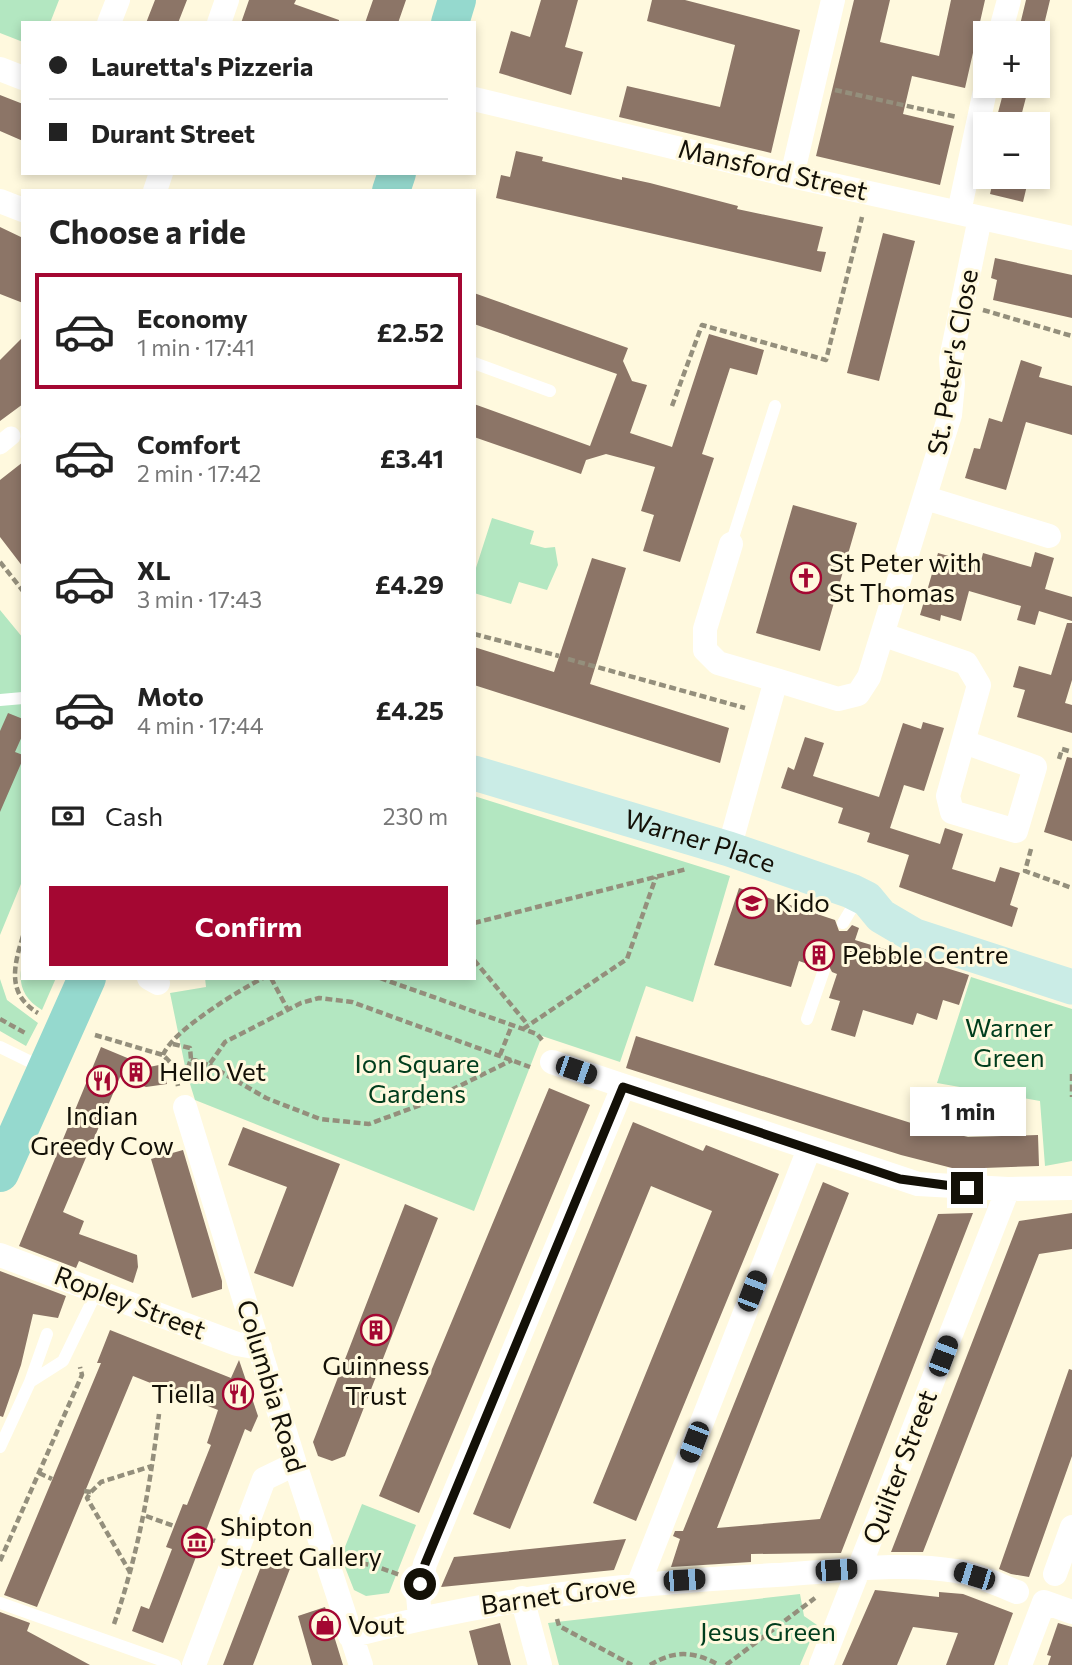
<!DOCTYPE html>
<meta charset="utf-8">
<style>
body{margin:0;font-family:Commissioner,sans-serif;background:#f2f2f2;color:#222;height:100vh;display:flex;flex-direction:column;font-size:26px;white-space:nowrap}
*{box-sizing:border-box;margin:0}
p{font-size:23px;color:#767676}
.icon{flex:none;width:38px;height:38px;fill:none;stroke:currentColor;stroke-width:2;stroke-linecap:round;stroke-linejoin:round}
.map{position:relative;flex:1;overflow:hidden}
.sheet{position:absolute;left:21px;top:189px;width:455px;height:791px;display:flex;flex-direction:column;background:#fff;border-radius:0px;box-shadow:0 4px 10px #0003}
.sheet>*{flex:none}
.guide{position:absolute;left:21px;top:21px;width:455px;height:154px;border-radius:0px;box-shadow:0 4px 10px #0003;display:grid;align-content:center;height:154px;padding:0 28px;background:#fff}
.fabs{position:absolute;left:973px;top:21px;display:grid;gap:14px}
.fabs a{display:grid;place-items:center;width:77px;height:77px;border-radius:0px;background:#fff;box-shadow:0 4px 10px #0003;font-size:35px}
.end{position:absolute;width:32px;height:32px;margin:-16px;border:9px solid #131007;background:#fff;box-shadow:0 0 0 4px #fff}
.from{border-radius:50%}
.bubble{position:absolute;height:49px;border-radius:0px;background:#fff;box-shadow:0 4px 10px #0003;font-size:23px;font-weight:700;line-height:49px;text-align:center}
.car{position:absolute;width:21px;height:42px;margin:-21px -10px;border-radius:9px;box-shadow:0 0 5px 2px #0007;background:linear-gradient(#222 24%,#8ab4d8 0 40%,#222 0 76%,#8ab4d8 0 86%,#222 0)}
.guide b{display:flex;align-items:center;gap:24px;height:66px;font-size:26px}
.guide b+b{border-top:2px solid #e0e0e0}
.guide i{width:18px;height:18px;background:#222}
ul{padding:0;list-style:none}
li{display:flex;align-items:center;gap:21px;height:116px;margin:0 14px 10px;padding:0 14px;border:4px solid transparent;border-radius:0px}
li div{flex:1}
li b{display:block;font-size:26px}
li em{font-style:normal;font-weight:700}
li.current{border-color:#a40732}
li>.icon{width:63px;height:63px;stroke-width:1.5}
h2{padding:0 28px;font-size:32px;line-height:84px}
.pay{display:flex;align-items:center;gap:18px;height:77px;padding:0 28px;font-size:26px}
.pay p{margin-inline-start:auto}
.cta{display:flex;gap:14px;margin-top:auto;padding:14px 28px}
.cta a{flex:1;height:80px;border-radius:0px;background:#a40732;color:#fff;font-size:28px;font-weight:700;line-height:80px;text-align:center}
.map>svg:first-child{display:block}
</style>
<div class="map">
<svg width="1072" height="1665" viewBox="0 0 1072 1665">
<rect width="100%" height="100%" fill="#fff9de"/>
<path fill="#b3e7c1" d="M0,0H59L50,23H23V42L0,33Z
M492,518L534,531L530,544L545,548L555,547L558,565L547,590L519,582L511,604L474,593V574Z
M0,610L23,638V879L0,935Z
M474,796L730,876L693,1002L646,986L620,1062L542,1036L474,1211L195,1100L186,1071L170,993L206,987L205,978H474Z
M23,960V978H56L42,1010C22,998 17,982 23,960Z
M971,977L1072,1009V1161L1045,1166L1040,1101L937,1083Z
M0,979L7,1000L38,1023L26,1046L0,1031Z
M362,1504L416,1525L389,1593L366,1596L354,1590L341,1557Z
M800,1594L804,1616L817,1625L800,1665H559L548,1623Z"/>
<path fill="#8c7567" d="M155,0H187L178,23H146Z
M249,0H296L294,4L339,20V23H241Z
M373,0H406L398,23H365Z
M541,0H578L565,47L583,52L571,95L499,73L511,31L530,37Z
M652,0H685L800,30L771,153L619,117L627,86L720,107L735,45L647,21Z
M854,0H890L880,42L939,56L951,0H985L965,88L912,76L903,114L954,126L940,185L816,156Z
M1026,0H1050L1042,33H1018Z
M1005,86H1029L1019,124H995Z
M0,95L23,104V141L0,131Z
M516,151L543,157L542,161L622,180V177L650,183L738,206L737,209L823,227L817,251L826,252L821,272L496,198L501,175L510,177Z
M994,177H1029L1023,202L990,194Z
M0,227L23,238V303L0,294Z
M883,233L915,241L879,381L847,373Z
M995,258L1072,275V318L993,300L997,280L991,278Z
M474,293L628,348L623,361L632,381L647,385L630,433L672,447L709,334L764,350L757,375L730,368L702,454L714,458L680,562L643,551L654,515L641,511L655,467L606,454L586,460L581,474L474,437V404L590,446L617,374L474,324Z
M23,337V404L0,421V360Z
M1021,360L1042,367L1039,377L1072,386V435L1026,422L1006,490L965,478L974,448L980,449L989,418L1002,422Z
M23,462V567L0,537V480Z
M793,505L857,523L820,651L756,633Z
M1035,552L1054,558L1045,589L1072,597V621L1039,611L1035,625L1017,620L1021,606L969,591L961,621L941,615L940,621L920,615L938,553L980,565L983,553L1031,567Z
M592,558L626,568L590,684L729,728L720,763L474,685V647L554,672Z
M1067,623H1072V680L1065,703L1072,705V733L1017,717L1025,690L1013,687L1019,666L1051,675Z
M8,713L23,719V734L15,752L23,755V759L0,812V731Z
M923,722L944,728L924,791L904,785L890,828L940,844L945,828L963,834L952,869L995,882L1000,867L1020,873L1010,905L1018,908L1012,927L899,887L909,855L867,842L870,833L838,823L843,808L781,788L788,767L794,770L805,737L824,743L813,776L879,797L903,723L921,729Z
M1067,757L1072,758V841L1044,832Z
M739,888L835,920L839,931H847L852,925L859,928L855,940L969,975L959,1005L943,1000L937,1020L917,1013L913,1025L863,1010L855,1037L831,1030L840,1001L829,998L837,974L832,972L827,962H822L816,967L799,961L791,987L714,965Z
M636,1036L911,1123L968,1137L1038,1135L1039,1166L956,1169L901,1155L626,1068Z
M101,1047L149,1067L164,1064L167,1084L146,1087L120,1077L63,1212L84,1221L79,1234L137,1255L138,1267L133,1283L79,1261L76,1268L19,1246Z
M549,1088L590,1105L419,1513L379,1496Z
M633,1122L703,1151L706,1145L779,1174L636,1521L593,1503L712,1211L651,1186L510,1529L473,1514Z
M243,1127L340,1164L293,1287L254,1273L287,1187L228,1165Z
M183,1150L222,1281V1289L192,1298L151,1159Z
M823,1182L849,1193L717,1528L820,1519L938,1214L973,1213L841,1553L751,1554V1562L671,1567L680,1539L673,1536L675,1531H683Z
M405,1204L438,1218L345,1456L332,1461L318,1456L313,1442Z
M1072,1213V1249L1039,1254L923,1552H891L1019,1221Z
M0,1271L66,1296L58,1318L33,1314L21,1365L3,1417L0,1416Z
M110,1330L231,1378L239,1360L258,1416L251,1432L245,1429L163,1643L132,1631L141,1606L149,1609L172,1549L166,1547L183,1504L187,1505L211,1445L207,1443L218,1410L133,1376L37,1607L4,1595L101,1363H97Z
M1069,1369L1072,1370V1456L1029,1577L1011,1574L999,1569Z
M626,1539L614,1570L441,1587L454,1557Z
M265,1556L291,1566L253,1665H223Z
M875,1590L939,1597V1592L963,1594L1013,1613L994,1665H946L958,1633L913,1627L897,1665H842Z
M325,1607L343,1665H312L298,1616Z
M0,1612L30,1623L27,1631L90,1665H0Z
M500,1623L511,1665H478L469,1631Z
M1058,1623L1072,1627V1665H1048L1051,1656L1047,1655Z"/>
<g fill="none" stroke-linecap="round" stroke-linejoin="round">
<path stroke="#948f7c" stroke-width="4.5" stroke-dasharray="7 3.5" stroke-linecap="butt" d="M835,90L957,117
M983,310L1072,336
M672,406L702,325L826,360L862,217
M0,562L23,591
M474,634L559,656
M568,659L745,708
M1059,759L1062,749L1072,752
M1031,849L1025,871L1072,888
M474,923L687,869
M23,936C14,965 6,994 38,1013
M474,960L528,1025
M271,978L288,1010
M380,978L537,1034L542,1040
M0,1019L27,1034
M523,1029L627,959L656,877
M95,1035L163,1055L174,1066L178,1086
M173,1044L190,1048L191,1059L183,1082
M163,1055C172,1031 238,991 263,978
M500,1055L512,1025
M191,1059L209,1065L225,1042L301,1003L319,998L352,1002L530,1067
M209,1065L266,1098L320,1119L369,1124L423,1104L512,1060
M1072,1074V1097
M39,1473L52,1479
M84,1491L91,1492L87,1498L131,1574
M91,1492L101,1482L152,1466
M146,1516L174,1526
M203,1537L215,1541
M0,1561L82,1375L80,1367
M351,1562L372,1565L400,1575
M557,1619L559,1626L632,1665
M114,1624C138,1555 150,1487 159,1414
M650,1665C674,1650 694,1651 719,1665
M726,1665L815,1598"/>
<path stroke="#fff" stroke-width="12" d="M474,363L550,391
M731,544L775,406
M0,700L23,698
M843,923L859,896
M807,1019L824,970
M0,1047L43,1068
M30,1382L63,1361L97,1291
M0,1447L30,1382L47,1334
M0,1603L175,1665"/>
<path stroke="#fff" stroke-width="19" d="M0,445L11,436"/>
<path stroke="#fff" stroke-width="24" d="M109,23L118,0
M219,23L227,0
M1000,33L1009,0
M0,69L23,78
M474,99L792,176L1072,238
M792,176L833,0
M155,191L161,173
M0,201L23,210
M959,212L986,86
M926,498L1049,536
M731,544L705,629V650L718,663L776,680
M884,635L966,663L979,685L948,796L952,812L1016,831L1035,767L964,742
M729,849L776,680L838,699L858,694L869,677L950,415L953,384L951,359L980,218
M149,978L158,983
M552,1062L918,1184L1008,1189L1072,1188
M185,1107L295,1464L361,1665
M0,1255L237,1344L260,1348
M1055,1574L1072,1527
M639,1583L809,1149
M522,1598L540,1665
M420,1618L418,1595L425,1564L623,1087
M350,1636C494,1598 628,1583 776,1575C835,1572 897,1561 956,1571C977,1574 997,1584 1017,1592
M194,1665L264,1479L295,1464
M821,1665L1008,1189
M1020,1665L1044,1602L1072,1612"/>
<path stroke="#caece6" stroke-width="35" id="s1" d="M474,773L729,849L851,891L867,899L881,916L915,936L1072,987"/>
<path stroke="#95d9ce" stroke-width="38" d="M450,23L457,0
M391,191L397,173
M0,1173L87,978"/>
</g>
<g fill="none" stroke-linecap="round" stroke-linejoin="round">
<path stroke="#131007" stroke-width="9" d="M420,1584L425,1564L623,1087L900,1179L967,1188"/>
</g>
<defs>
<g id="church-ring" transform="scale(1.575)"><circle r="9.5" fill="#fff9de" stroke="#a40732" stroke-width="1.5"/><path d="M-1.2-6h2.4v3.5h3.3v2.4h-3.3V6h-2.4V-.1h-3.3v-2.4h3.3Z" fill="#a40732"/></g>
<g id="school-ring" transform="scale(1.575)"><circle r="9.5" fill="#fff9de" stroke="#a40732" stroke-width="1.5"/><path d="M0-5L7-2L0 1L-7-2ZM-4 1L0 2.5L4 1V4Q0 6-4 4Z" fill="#a40732"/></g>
<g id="building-ring" transform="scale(1.575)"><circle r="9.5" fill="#fff9de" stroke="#a40732" stroke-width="1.5"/><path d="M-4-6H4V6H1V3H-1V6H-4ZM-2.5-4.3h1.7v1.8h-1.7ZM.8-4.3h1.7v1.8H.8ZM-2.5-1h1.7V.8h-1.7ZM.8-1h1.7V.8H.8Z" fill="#a40732"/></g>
<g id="restaurant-ring" transform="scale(1.575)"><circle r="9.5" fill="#fff9de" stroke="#a40732" stroke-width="1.5"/><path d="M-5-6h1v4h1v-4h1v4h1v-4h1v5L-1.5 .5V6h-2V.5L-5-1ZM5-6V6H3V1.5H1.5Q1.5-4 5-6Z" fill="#a40732"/></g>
<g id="museum-ring" transform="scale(1.575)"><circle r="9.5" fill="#fff9de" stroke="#a40732" stroke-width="1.5"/><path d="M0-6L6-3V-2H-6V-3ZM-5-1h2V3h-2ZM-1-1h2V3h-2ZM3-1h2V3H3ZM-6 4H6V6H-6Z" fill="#a40732"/></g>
<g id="shop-ring" transform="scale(1.575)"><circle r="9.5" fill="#fff9de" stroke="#a40732" stroke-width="1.5"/><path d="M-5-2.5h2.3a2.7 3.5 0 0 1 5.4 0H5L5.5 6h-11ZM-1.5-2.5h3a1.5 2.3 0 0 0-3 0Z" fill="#a40732"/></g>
</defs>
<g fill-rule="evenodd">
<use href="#church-ring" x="806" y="578"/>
<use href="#school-ring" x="752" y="903"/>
<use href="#building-ring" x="819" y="955"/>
<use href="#building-ring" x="136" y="1072"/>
<use href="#restaurant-ring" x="102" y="1081"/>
<use href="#building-ring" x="376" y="1330"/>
<use href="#restaurant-ring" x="238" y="1394"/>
<use href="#museum-ring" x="197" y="1542"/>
<use href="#shop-ring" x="325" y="1625"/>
</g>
<g text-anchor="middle" stroke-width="6" stroke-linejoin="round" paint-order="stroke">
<g font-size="26" fill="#131007" stroke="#fff9de">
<text transform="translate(773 170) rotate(13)" y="9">Mansford Street</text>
<text transform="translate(953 362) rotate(-80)" y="9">St. Peter's Close</text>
<text dy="9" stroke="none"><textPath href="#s1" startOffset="236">Warner Place</textPath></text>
<text transform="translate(130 1303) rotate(21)" y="9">Ropley Street</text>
<text transform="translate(271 1386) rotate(73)" y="9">Columbia Road</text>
<text transform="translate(900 1467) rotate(-69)" y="9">Quilter Street</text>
<text transform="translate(558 1595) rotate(-8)" y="9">Barnet Grove</text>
</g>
<g font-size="26" fill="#131007" stroke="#fff9de" text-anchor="start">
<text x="829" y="572">St Peter with<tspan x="829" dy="30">St Thomas</tspan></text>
<text x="775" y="912">Kido</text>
<text x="842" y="964">Pebble Centre</text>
<text x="159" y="1081">Hello Vet</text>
<text x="102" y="1125" text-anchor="middle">Indian<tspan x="102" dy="30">Greedy Cow</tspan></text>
<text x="376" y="1375" text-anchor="middle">Guinness<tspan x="376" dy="30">Trust</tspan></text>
<text x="215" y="1403" text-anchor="end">Tiella</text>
<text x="220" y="1536">Shipton<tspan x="220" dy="30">Street Gallery</tspan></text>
<text x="348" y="1634">Vout</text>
</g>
<g font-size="26" fill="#003d1d" stroke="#fff9de">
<text x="1009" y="1037">Warner<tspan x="1009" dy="30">Green</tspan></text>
<text x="417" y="1073">Ion Square<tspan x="417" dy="30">Gardens</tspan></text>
<text x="768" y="1641">Jesus Green</text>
</g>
</g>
</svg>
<div class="fabs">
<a>+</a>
<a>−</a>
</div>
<i class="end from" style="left:420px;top:1584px"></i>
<i class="end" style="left:967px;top:1188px"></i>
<div class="bubble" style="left:910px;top:1087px;width:116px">1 min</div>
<i class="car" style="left:576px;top:1070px;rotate:109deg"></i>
<i class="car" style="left:752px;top:1291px;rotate:21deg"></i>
<i class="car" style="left:943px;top:1356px;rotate:21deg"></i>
<i class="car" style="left:694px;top:1442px;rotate:201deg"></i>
<i class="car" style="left:836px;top:1570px;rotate:86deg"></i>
<i class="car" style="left:974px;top:1576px;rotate:287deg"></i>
<i class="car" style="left:684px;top:1580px;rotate:86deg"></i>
<div class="guide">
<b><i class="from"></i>Lauretta's Pizzeria</b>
<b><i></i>Durant Street</b>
</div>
<section class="sheet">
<h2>Choose a ride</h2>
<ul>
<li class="current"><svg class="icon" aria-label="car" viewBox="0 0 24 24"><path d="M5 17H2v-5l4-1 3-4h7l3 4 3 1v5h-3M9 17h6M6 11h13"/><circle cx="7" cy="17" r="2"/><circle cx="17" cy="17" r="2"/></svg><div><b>Economy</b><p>1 min · 17:41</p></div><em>£2.52</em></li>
<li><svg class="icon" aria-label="car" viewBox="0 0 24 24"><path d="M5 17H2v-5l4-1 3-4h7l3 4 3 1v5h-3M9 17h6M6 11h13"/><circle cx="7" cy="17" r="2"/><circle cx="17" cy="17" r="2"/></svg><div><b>Comfort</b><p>2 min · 17:42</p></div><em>£3.41</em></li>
<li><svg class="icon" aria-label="car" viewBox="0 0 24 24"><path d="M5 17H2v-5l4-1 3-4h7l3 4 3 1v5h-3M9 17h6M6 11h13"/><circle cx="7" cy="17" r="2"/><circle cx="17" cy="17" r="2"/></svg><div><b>XL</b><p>3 min · 17:43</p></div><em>£4.29</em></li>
<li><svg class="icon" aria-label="car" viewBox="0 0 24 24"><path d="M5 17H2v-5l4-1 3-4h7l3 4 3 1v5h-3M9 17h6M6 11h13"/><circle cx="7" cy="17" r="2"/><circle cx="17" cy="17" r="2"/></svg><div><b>Moto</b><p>4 min · 17:44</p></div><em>£4.25</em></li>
</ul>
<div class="pay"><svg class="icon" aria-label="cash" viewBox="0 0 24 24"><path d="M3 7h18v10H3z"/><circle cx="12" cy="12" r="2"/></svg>Cash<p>230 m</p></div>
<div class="cta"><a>Confirm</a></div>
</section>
</div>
